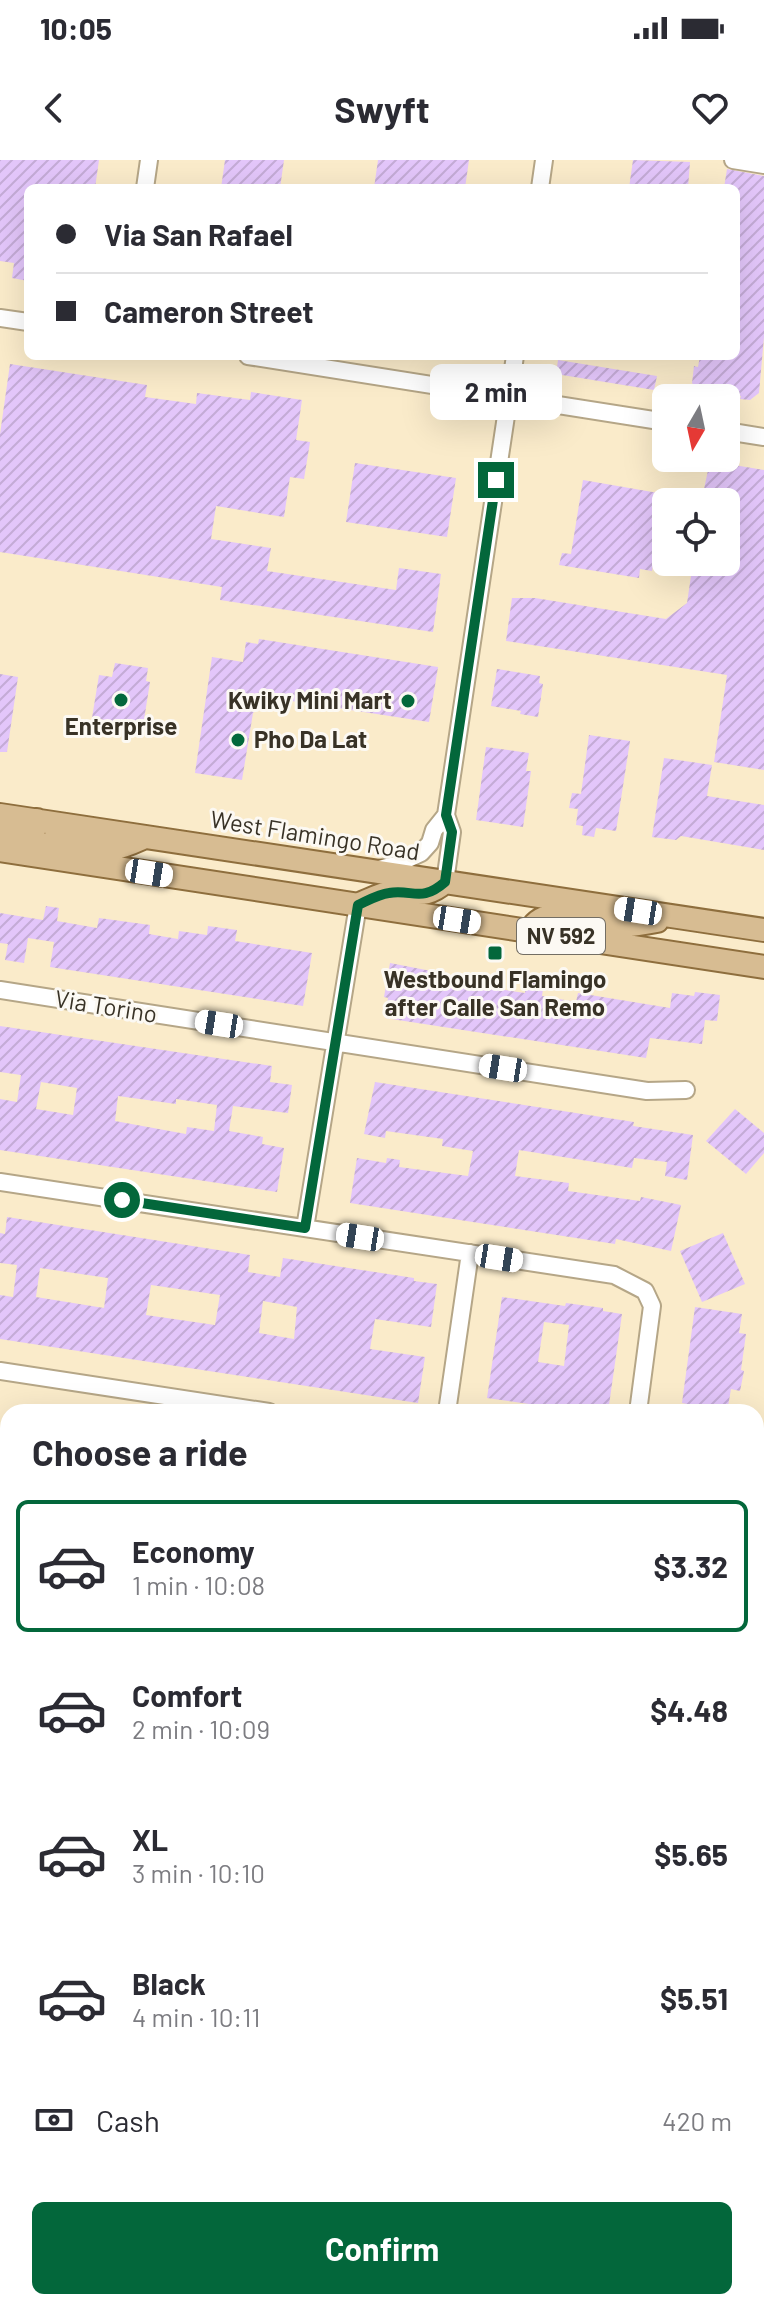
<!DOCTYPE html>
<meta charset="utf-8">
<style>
body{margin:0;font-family:Barlow,sans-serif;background:#f2f2f3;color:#2b2b33;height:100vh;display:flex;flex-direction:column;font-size:30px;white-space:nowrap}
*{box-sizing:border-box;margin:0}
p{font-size:26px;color:#7c7c81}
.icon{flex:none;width:44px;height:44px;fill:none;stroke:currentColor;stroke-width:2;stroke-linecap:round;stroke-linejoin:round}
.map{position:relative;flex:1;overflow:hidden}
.details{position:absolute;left:0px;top:1244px;width:764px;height:906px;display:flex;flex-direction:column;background:#fff;border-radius:24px 24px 0 0;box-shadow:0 8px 32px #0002}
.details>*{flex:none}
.guide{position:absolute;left:24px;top:24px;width:716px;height:176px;border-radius:12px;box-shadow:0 8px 32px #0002;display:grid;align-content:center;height:176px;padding:0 32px;background:#fff}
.needle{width:52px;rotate:189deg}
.fabs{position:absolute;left:652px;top:224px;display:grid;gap:16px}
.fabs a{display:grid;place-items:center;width:88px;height:88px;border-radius:12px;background:#fff;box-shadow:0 8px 32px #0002;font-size:40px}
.end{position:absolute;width:36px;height:36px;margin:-18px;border:10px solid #03673b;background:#fff;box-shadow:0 0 0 4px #fff}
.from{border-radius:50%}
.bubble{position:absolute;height:56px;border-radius:12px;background:#fff;box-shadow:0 8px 32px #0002;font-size:26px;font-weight:700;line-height:56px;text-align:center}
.car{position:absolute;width:24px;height:48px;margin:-24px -12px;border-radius:10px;box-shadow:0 0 6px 2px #0007;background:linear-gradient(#fff 24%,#345 0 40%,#fff 0 76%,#345 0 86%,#fff 0)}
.guide b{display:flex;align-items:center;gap:28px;height:76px;font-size:30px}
.guide b+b{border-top:2px solid #e1e1e2}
.guide i{width:20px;height:20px;background:#2b2b33}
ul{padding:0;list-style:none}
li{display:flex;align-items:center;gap:24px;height:132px;margin:0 16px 12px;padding:0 16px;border:4px solid transparent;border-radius:12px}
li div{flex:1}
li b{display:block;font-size:30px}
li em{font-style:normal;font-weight:700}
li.selected{border-color:#03673b}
li>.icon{width:72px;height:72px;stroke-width:1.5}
h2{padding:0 32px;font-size:36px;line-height:96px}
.pay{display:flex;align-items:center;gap:20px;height:88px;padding:0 32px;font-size:30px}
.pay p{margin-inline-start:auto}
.cta{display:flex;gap:16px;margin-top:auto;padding:16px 32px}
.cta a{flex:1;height:92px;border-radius:12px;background:#03673b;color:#fff;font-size:32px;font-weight:700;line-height:92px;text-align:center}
.status{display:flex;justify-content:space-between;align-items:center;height:56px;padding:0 40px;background:#fff;direction:ltr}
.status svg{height:22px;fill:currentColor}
header{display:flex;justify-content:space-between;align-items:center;height:104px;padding:0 32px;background:#fff;font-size:36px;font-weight:700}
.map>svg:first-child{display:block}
</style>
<div class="status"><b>10:05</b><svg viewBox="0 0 49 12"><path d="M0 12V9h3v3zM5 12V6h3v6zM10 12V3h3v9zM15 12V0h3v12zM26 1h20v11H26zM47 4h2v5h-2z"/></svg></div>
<header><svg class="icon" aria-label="back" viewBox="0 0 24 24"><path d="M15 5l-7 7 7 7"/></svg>Swyft<svg class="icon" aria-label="heart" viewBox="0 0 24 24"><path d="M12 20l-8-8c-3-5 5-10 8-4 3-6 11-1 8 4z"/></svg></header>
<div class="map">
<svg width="764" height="2149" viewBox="0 0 764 2149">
<defs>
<pattern id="building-hatch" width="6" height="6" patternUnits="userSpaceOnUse" patternTransform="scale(2)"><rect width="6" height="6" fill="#e3c6fa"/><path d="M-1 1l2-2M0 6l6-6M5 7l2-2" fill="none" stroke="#c4abd6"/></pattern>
</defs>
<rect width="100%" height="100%" fill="#faebca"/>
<path fill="url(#building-hatch)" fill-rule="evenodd" d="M0,0H99L95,28H28V121L12,118L14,103L0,101Z
M225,0H284L280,28H221Z
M378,0H469L465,28H374Z
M633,0L690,2L688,28H629Z
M727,9L764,16V177L759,233L750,240L740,239L741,236L709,231V234L700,232L692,223L694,206L698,207L700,196H736V28H724Z
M558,200L657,216L654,230L556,214Z
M10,204L147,225L145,237L196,244L197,233L250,240L251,232L302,240L296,280L310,282L304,319L290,317L284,357L216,346L211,379L271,388L267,411L396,430L399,408L441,414L433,472L220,440L222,427L0,392V274Z
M710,301L764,310V610L714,602L727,515L506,481L512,438H535L666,459L687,443L692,409H694L695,402H726V342H704L706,330L704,329Z
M355,303L456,318L447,377L346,362Z
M583,320L664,334L652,411L640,409L639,418L559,405L562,393L571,394Z
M259,479L438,507L429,562L272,538L253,553L242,620L195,613L212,497L243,502L246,482L258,484Z
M115,503L148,508L146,521L150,522L143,566L92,558L99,515L112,517Z
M497,509L540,516L539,523L543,524L538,557L520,554L521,551L491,546Z
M0,514L18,517L7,592H0Z
M589,575L630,581L616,671L596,668L594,677L582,675L583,666L576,665L578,649L569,648L572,633L581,634Z
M486,587L529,593L526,611H531L523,667L476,660Z
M664,598L712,605L707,636L764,645V690L681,676L676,680L652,677Z
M46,746L59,748L57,761L97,768L99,758L150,765L149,774L178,779L179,771L207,775L208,766L237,770L235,781L312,793L303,846L50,807L54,782L28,778L24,803L5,800L8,784L0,783V753L43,760Z
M390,803L431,811L430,819L525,833L527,819L544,822L542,836L576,842L578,833L670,848L672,833L694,836L695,832L720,835L717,861L705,860L702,884L650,878L646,898L385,858L388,838L384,837Z
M0,866L272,906L270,922L292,925L288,953L233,946L229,971L263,977L262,984L284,988L277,1032L0,990V939L17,942L21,915L0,912ZM41,922L77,928L73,955L36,949ZM118,936L176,944V939L217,945L214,971L187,967L186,974L115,961Z
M375,922L634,962L633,966L693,975L687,1020L665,1016L667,1002L634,998L632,1008L519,990L515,1016L569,1023L568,1031L640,1041L641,1037L681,1045L671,1091L616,1079L615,1084L350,1043L357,998L386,1003L387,998L400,1000L399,1007L468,1016L473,991L442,986L443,979L386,971L385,978L364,974Z
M735,949L764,973V993L746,1014L706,981Z
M7,1057L250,1095L248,1112L280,1117L283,1098L414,1118V1121L437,1124L431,1167L375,1159L370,1189L425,1197L418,1243L0,1179V1135L13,1137L17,1105L0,1103V1073L5,1074ZM40,1108L108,1118L104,1148L36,1137ZM151,1125L220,1135L215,1165L146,1155ZM263,1141L297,1147L294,1179L259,1173Z
M723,1073L745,1124L702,1142L680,1091Z
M502,1137L565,1146L566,1143L603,1148V1151L622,1154L608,1252H557V1248L487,1238ZM544,1162L569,1165L564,1206L538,1202Z
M695,1147L742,1154L739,1173L746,1174L741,1210L744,1211L740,1231L731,1229L727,1252L682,1243Z"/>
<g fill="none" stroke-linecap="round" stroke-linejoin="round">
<g stroke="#b5a687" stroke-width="20">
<path id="minor" d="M733,0L764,5
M145,28L149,0
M540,28L544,0
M0,158L28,162
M248,196L666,262
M726,271L764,277
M379,709L395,705L421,693L430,683L434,670L446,655
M445,722L452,672L446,655L515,196
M0,830L647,931L686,930
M0,1022L614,1115L645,1131L652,1146L638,1252
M305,1068L358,745
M0,1211L269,1252
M447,1252L470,1093
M0,1400L8,1401
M756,1418L764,1419
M756,1612L764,1614
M0,1666L8,1667
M756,1729L764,1730
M0,1821L8,1846
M756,1855L764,1857
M756,1980L764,1981
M0,2103L8,2104
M756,2120L764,2123
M302,2142L305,2149
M456,2142L461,2149
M40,2149L41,2142
M538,2149L550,2142"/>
</g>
<g stroke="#8e6e3d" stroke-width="26">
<path id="major" d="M0,655L764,770
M0,675L28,676L33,673L37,660
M0,690L764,807
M33,695C55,668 86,691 114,688C124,687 136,681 145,677
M359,744C368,741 380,734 390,733C414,729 423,741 445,722
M530,771C547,740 592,766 619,766C631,766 644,763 657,761"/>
</g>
<use href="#minor" stroke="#fff" stroke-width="16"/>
<use href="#major" stroke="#d7bc92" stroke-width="22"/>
</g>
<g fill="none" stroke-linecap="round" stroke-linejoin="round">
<path stroke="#03673b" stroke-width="10" d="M122,1040L305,1068L358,745C367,741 379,734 389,733C413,729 421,743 445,722L452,672L446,655L496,320"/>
</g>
<g fill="#03673b" stroke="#fcf9f3" stroke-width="3">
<circle cx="121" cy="540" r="8"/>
<circle cx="408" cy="541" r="8"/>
<circle cx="238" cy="580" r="8"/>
<rect x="487" y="785" width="16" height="16" rx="4"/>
</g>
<g text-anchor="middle" stroke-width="6" stroke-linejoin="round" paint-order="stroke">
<rect fill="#fcf9f3" stroke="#736e64" stroke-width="2" x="517" y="758" width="88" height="36" rx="6"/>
<g font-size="22" font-weight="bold" fill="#383226">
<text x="561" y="784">NV 592</text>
</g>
<g font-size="24" font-weight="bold" fill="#383226" stroke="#fcf9f3">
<text x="392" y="549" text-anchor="end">Kwiky Mini Mart</text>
<text x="121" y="575">Enterprise</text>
<text x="254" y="588" text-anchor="start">Pho Da Lat</text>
<text x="495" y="828">Westbound Flamingo<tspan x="495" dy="28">after Calle San Remo</tspan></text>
</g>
<g font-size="24" fill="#383226" stroke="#fcf9f3">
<text transform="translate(315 676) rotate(9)" y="8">West Flamingo Road</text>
<text transform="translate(106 847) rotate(9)" y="8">Via Torino</text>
</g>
</g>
</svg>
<div class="fabs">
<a><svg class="needle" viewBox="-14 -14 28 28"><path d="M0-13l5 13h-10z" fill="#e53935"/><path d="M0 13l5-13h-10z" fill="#7c7c81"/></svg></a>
<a><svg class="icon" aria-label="locate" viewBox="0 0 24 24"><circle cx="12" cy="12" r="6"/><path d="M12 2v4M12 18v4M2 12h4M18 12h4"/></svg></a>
</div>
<i class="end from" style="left:122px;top:1040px"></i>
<i class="end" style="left:496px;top:320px"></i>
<div class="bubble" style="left:430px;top:204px;width:132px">2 min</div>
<i class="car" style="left:149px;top:713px;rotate:99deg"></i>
<i class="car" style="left:638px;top:751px;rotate:279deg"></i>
<i class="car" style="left:457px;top:760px;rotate:99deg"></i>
<i class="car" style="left:219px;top:864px;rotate:279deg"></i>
<i class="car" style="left:503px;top:908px;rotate:279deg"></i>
<i class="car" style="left:360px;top:1077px;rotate:279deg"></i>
<i class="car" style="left:499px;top:1098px;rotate:99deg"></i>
<div class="guide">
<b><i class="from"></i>Via San Rafael</b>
<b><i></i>Cameron Street</b>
</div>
<section class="details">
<h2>Choose a ride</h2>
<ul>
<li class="selected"><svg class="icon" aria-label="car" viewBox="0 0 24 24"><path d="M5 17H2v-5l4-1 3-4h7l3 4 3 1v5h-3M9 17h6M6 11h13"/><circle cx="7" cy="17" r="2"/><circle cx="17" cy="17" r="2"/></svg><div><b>Economy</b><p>1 min · 10:08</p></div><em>$3.32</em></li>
<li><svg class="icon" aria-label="car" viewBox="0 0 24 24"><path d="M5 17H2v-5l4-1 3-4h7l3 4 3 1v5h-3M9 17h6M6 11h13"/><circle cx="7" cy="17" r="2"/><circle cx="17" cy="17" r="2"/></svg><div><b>Comfort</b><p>2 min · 10:09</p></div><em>$4.48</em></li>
<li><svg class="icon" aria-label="car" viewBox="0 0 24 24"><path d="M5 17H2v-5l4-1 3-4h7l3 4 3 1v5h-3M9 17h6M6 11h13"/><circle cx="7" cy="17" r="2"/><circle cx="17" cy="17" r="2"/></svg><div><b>XL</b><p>3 min · 10:10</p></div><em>$5.65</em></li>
<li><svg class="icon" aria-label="car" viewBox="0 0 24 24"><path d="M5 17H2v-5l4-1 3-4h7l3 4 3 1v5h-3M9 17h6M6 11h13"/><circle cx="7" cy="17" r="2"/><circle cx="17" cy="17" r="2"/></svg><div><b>Black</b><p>4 min · 10:11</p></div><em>$5.51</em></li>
</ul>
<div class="pay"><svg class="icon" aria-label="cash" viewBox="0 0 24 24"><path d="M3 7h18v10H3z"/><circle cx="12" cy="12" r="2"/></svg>Cash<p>420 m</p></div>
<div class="cta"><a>Confirm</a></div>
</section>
</div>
